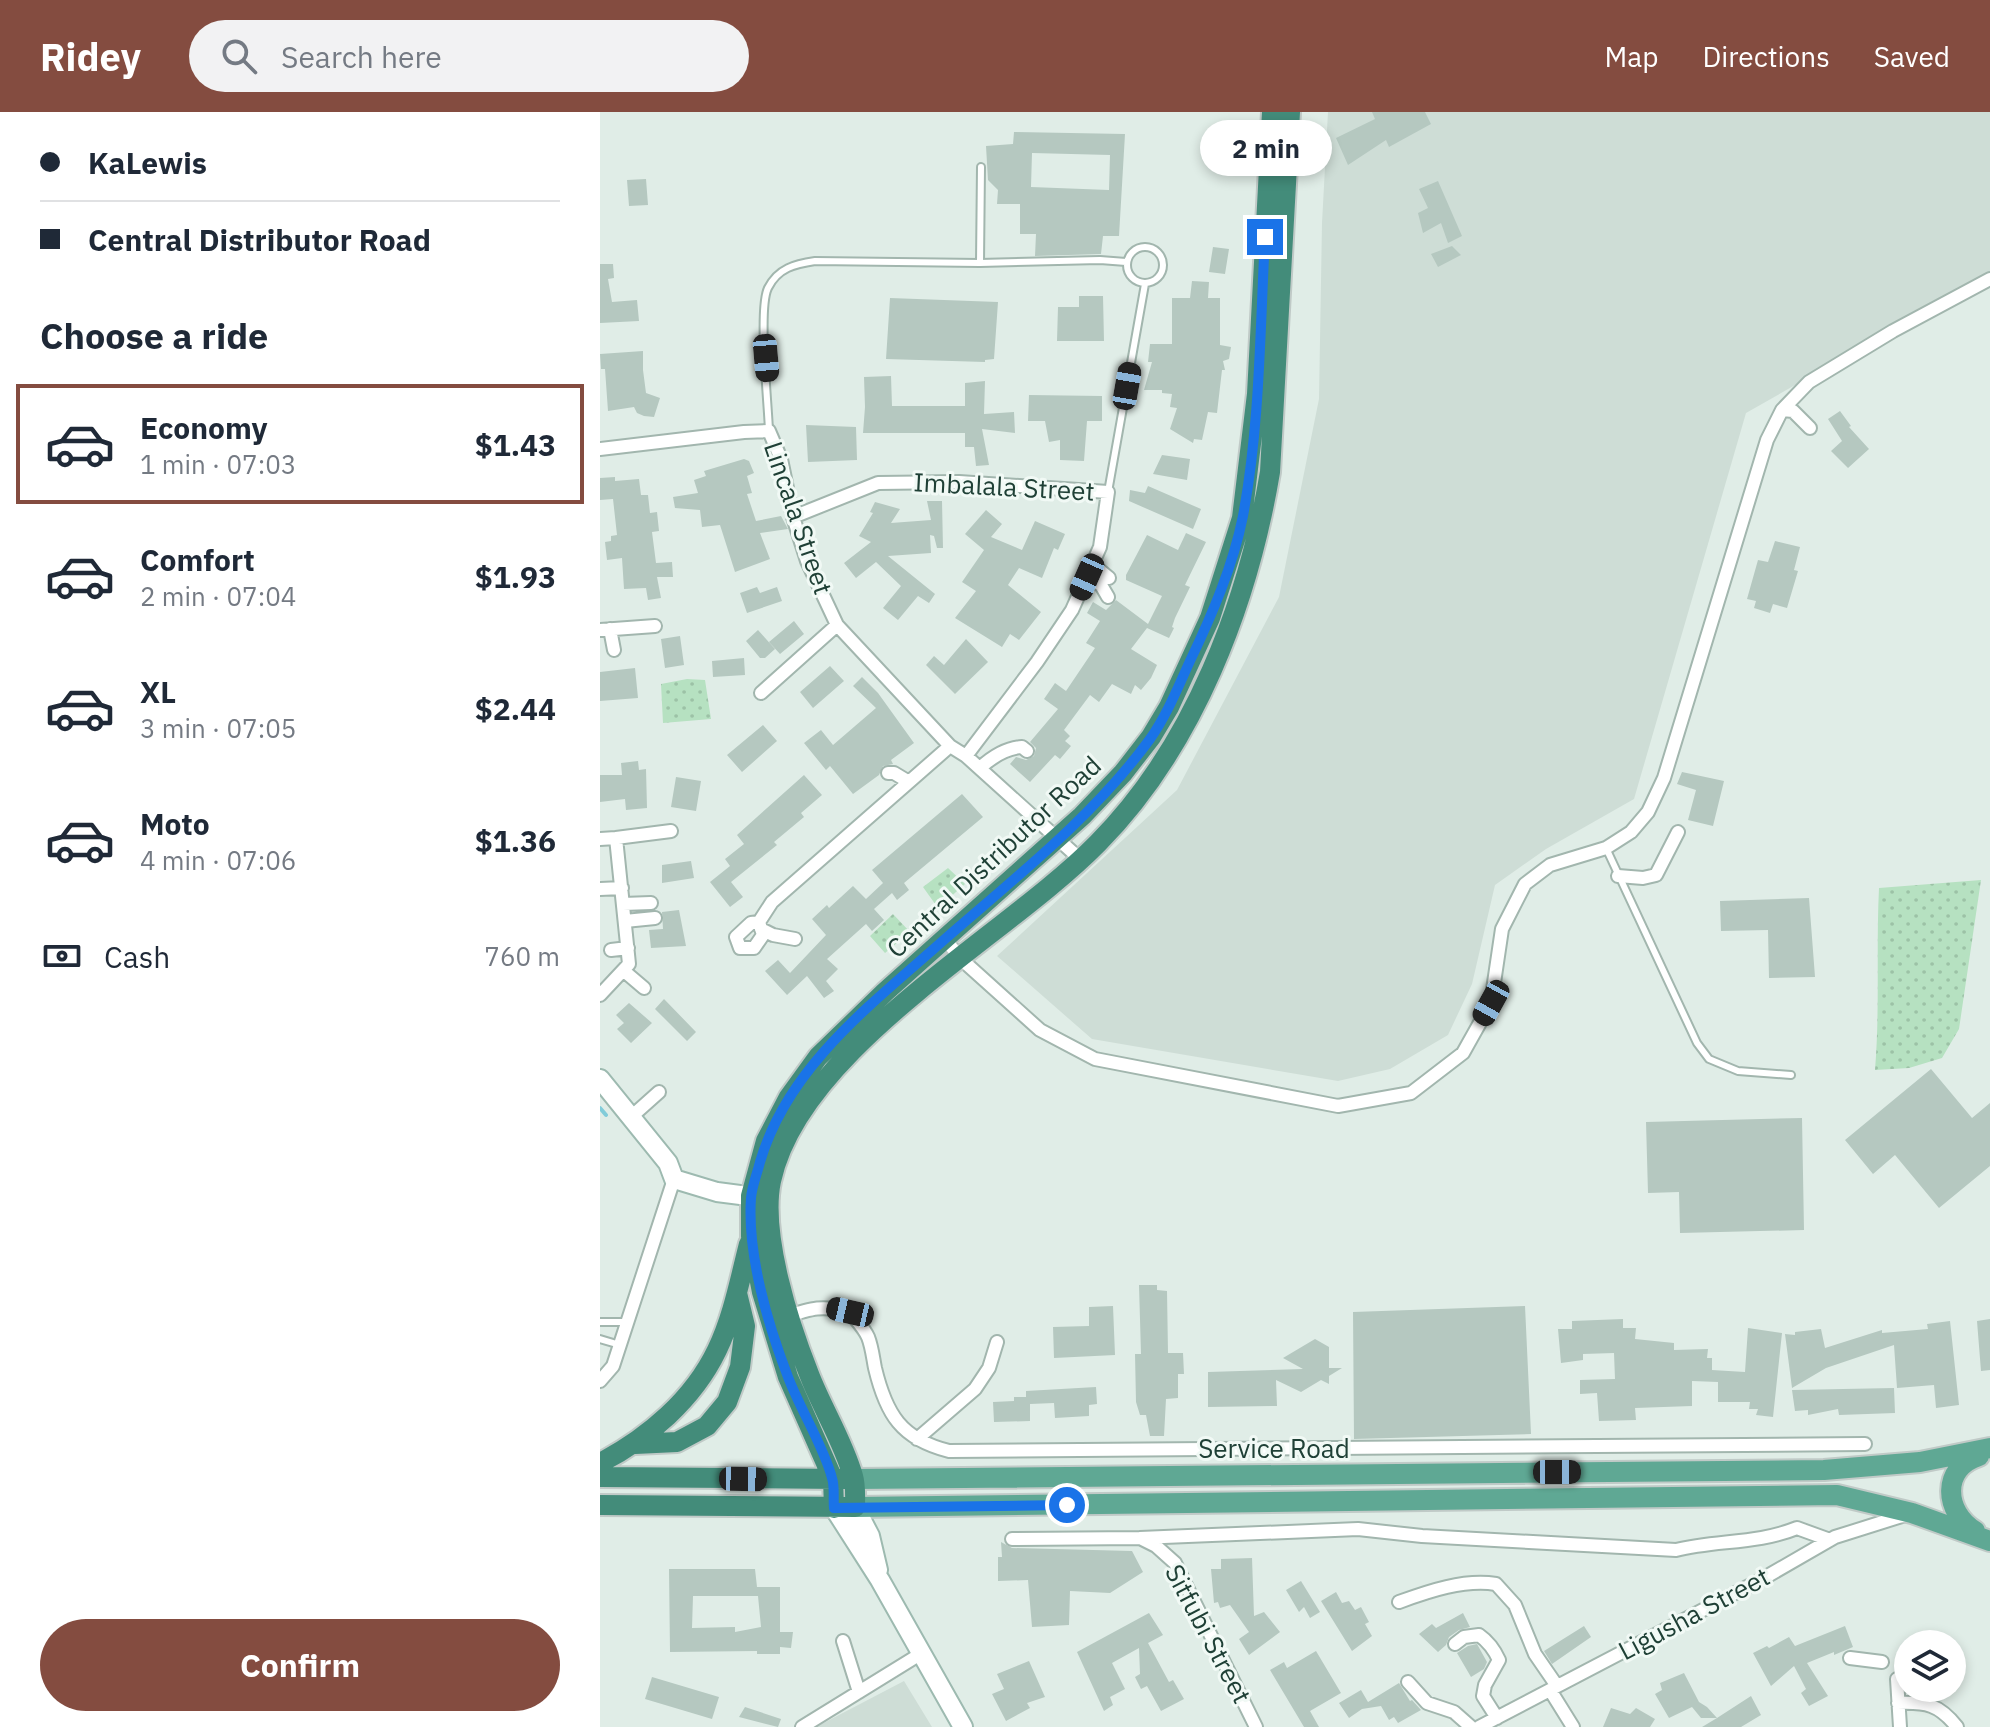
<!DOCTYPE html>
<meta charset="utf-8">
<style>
body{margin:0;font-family:"IBM Plex Sans",sans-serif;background:#f2f2f3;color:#1f2937;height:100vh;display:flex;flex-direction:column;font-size:30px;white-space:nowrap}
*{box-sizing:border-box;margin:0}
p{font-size:26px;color:#747a83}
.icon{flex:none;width:44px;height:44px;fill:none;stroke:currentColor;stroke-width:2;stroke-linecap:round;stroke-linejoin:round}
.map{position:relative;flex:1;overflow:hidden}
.panel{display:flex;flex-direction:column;background:#fff;width:600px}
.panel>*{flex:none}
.top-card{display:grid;align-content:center;height:176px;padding:0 40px;background:#fff}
.buttons{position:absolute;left:1294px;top:1518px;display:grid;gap:16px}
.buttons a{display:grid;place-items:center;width:72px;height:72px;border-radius:50%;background:#fff;box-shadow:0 4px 12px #0003;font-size:40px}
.end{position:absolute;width:36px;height:36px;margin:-18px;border:10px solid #1a73e8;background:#fff;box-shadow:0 0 0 4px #fff}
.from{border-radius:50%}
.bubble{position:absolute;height:56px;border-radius:28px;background:#fff;box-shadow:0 4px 12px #0003;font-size:26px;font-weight:700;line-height:56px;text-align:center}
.car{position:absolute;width:24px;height:48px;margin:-24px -12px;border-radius:10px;box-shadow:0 0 6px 2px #0007;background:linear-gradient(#222 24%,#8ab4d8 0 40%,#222 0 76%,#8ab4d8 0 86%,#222 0)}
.top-card b{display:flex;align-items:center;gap:28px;height:76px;font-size:30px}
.top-card b+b{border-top:2px solid #e0e1e3}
.top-card i{width:20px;height:20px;background:#1f2937}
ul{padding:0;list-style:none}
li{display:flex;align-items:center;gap:24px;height:120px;margin:0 16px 12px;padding:0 24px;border:4px solid transparent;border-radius:0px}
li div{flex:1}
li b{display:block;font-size:30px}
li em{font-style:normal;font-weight:700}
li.current{border-color:#844c40}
li>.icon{width:72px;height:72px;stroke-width:1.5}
h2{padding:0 40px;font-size:36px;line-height:96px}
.pay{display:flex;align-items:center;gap:20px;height:88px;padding:0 40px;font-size:30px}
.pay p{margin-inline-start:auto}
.button{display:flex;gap:16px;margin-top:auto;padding:16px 40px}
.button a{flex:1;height:92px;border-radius:48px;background:#844c40;color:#fff;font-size:32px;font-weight:700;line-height:92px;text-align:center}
header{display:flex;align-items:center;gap:48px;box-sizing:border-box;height:112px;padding:0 40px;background:#844c40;color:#fff}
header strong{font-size:38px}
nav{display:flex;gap:44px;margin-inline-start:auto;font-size:28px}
.search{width:560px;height:72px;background:#f2f2f3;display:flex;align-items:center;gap:20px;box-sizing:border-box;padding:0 28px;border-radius:44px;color:#747a83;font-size:30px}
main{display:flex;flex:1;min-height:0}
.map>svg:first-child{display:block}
</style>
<header>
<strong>Ridey</strong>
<div class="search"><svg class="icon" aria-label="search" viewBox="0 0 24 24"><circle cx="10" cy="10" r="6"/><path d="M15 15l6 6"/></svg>Search here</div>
<nav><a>Map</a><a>Directions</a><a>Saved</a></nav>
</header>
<main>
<section class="panel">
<div class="top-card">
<b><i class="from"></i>KaLewis</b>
<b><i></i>Central Distributor Road</b>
</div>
<h2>Choose a ride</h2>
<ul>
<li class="current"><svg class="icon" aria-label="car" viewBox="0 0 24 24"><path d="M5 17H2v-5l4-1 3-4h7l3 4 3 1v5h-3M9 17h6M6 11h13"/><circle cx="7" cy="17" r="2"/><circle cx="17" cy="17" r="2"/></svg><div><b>Economy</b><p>1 min · 07:03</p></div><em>$1.43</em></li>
<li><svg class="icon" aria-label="car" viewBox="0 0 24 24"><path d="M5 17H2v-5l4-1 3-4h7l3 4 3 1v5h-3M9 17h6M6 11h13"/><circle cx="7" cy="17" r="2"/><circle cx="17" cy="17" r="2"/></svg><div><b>Comfort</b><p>2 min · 07:04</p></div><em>$1.93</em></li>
<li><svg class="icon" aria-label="car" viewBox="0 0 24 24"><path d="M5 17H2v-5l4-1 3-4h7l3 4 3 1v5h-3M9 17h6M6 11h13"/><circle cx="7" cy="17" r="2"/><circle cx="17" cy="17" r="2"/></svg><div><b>XL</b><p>3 min · 07:05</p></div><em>$2.44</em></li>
<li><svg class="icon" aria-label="car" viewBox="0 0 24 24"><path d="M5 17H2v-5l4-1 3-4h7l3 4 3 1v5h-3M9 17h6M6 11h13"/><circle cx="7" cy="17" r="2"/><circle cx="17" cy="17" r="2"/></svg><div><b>Moto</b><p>4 min · 07:06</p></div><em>$1.36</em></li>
</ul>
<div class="pay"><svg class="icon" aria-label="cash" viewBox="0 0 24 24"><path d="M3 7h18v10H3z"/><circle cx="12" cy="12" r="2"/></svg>Cash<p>760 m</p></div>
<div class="button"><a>Confirm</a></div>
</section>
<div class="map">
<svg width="1390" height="1615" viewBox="0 0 1390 1615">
<defs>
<pattern id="grass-dots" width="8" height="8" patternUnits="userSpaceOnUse" patternTransform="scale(2)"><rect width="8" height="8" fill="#b6e1c1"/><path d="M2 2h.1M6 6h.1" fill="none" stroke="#9cc2a6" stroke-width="1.8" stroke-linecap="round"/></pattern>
</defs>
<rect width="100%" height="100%" fill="#e0ede7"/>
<path fill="#ceddd6" d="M728,0H1390V162L1146,301L1034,687L946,737L895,773L872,872L848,923L790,957L738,969L492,927L397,844L577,678L679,485L719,287L722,111Z
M304,1569L332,1615H216Z"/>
<path fill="url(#grass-dots)" d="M87,567L105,568L111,607L63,611L61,572Z
M348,756L365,772L338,796L323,775Z
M1381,768L1359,917L1342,946L1309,956L1275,958C1280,897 1276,837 1279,776Z
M293,802L310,820L285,841L270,824Z"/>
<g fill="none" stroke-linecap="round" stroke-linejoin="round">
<path stroke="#81ccd9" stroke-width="4" d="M0,996L6,1003"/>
</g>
<path fill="#b5c8c0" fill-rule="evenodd" d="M772,0H825L831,12L789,35L786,28L748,53L736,26L775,7Z
M414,20L525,22L519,124H503L501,142L435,144L436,122H420V92H397L398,78L388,68L386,34L413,32ZM432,41L510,43L509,78L431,75Z
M46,67L48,93L29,94L27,68Z
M838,69L862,124L848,131L841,111L823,121L818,101L828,96L819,77Z
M852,134L861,143L838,155L831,142Z
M613,135L629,137L625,162L609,160Z
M0,152H13L14,166L8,167L12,190L37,188L39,209L0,211Z
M592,169L609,170L608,186H620V233L631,235L629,247L623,249L625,258H622L617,301L608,300L602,328L594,327L593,331L570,317L577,296L570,295L572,282L562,281V278H544L552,250H548L550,232H572V186H590Z
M479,184H503L504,229H457L458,195H479Z
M290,186L398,190L394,247L385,248V250L286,247Z
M43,239V258L46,281L60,286L54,305L44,304L37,301L34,295L8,299L5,257H1L0,242Z
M291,264L292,294H365V271L385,269L384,302L414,300L415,321L382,317L389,353L376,354L374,335H365V321H263L265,295L264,265Z
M429,283L502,284V309H487L484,349L460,348V328L449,330L445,309H428Z
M1240,299L1251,314L1249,315L1269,337L1248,356L1231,339L1242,329L1228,307Z
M206,313L256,315L257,348L208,350Z
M562,343L590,347L587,368L553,362Z
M144,347L149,349L154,361L147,364L152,381L147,382L156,409L181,404L188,417L160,421L170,447L135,460L120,413L102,415L100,398L75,396L73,385L98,381L94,368L106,364L104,359Z
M15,365V369L39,367L41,383H48L50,401L57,400L59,419L52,420L56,451L72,450L73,465H57L61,486L48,488L46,476L24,477L22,446L7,448L5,430L11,429V424L17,423L13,387L0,388V366Z
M548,374L601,397L593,417L529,389L530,378L545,381Z
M327,389H342L343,436H337L334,424L330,423L331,441L288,444L335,482L329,491L318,484L298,508L283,496L301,474L276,450L256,466L244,451L271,430L259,424L273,401L270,400L275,390L300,397L291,411L331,408Z
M386,398L402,412L391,425L422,438L435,409L465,422L458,438L454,436L442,466L419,456L408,473L441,500L419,528L410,522L402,535L355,506L376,479L362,470L384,438L365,422Z
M586,421L606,430L585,473L590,475L575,506L572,515L574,516L569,526L547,516L531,537L557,553L551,566L541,578L535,573L531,582L512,572L499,590L490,583L464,618L470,624L465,629L471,634L460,647L455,643L430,670L410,652L416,645L426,648L434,644L436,636L430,630L458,597L444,587L455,571L466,579L495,536L486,531L500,509L487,501L493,490L506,498L516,488L548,512L562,484L526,468V463L547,423L578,438Z
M1175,429L1200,435L1194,458L1198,459L1187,496L1173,492L1170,501L1154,496L1156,489L1147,487L1158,448L1168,450Z
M157,475L160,481L177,475L182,489L147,501L140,481Z
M194,509L204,522L180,542L169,530Z
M158,518L175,537L165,546H160L146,529Z
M80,524L84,553L65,556L61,527Z
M366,527L388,550L355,582L326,553L334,544L344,553Z
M144,546L145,563L113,565L112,549Z
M230,554L244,569L213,596L200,580Z
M35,556L38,586L0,589V560Z
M262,565L278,581L314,631L291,648L293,652L283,654L279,663L253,682L230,654L226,658L204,631L221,618L233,633L276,596L253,574Z
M163,613L177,629L142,660L127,643Z
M38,649L39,658L46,657L47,696L26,698L25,687L0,690V663H22L21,651Z
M1082,660L1124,669L1113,714L1088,708L1096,678L1077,672Z
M204,663L222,683L201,701L204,705L174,730L177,733L131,770L143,785L130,795L110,770L130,754L125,747L144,732L137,723Z
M76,665L101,669L96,699L71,695Z
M362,682L383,705L304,771L309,778L297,788L292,781L274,797L284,808L272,819L266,812L227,847L238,857L226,869L234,879L224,886L207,864L187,883L165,859L178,848L190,861L226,823L212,807L227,793L229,796L253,774L266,787L283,771L272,758Z
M91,749L94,766L62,771V753Z
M1209,786L1215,865L1169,866L1168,818L1121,819L1120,789Z
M79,798L86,834L51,836L49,818L63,817L62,800Z
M64,887L96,920L87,929L55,897Z
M29,891L52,911L31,931L17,917L24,911L16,903Z
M1331,957L1372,1006L1390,991V1054L1339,1096L1295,1043L1273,1062L1245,1028Z
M1202,1006L1204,1118L1080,1121L1079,1080L1048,1081L1046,1010Z
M539,1173H557V1178L567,1179L568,1241H583L584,1262H578V1286L566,1287L564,1324H550L546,1303H540L536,1290L535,1242H541Z
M513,1194L515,1243L454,1246L453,1215L489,1214V1195Z
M925,1194L931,1322L754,1327L753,1200Z
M1023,1207V1216H1036L1035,1227L1074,1231V1238L1108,1237L1107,1246H1112V1258L1145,1260L1148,1216L1182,1221L1173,1305L1156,1303L1158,1297H1149L1150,1290H1118V1270L1092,1269V1294L1035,1296L1036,1308L999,1309L997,1281L980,1282V1268L1015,1267L1014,1241L983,1242V1248L961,1251L958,1217H972V1209Z
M1390,1207V1258L1381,1259L1377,1209Z
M1350,1209L1359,1293L1336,1296L1334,1273L1297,1276L1294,1233L1226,1256L1192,1276L1185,1222L1195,1223V1220L1221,1217L1225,1236L1282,1218V1221L1328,1217L1327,1212Z
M715,1227L729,1235V1256H742L729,1264V1272L721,1268L701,1280L676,1268L677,1294L608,1295V1260L703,1257L683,1246Z
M496,1275L497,1292L489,1293V1304L455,1306L454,1291L430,1292V1309L394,1310L393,1290L414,1289V1285H426V1279Z
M1294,1276L1295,1301L1239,1303L1238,1297L1208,1303V1298L1195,1299L1192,1278Z
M401,1430L412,1436L532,1439L543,1460L510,1481L470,1479L469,1513L432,1515L428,1468L398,1469V1445H402Z
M652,1446L654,1504L664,1500L680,1520L649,1543L639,1527L649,1520L630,1493L620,1496L618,1490L614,1491L611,1457H621V1447Z
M69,1457H155L157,1475H180V1520H193L191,1536L180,1535V1542H157V1539L70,1540ZM93,1484H158L161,1515L135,1520V1515L92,1516Z
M701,1469L720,1500L710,1506L704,1495L699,1500L686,1478Z
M736,1480L742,1491L749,1489L755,1498L761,1495L769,1510L765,1512L772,1524L752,1539L721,1489Z
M549,1501L563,1523L548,1531L569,1570L573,1568L584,1587L561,1599L547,1574L541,1577L535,1565L540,1562L539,1536L512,1551L525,1577L510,1585L513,1593L504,1599L477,1540Z
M863,1501L870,1515L859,1518L849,1525L846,1533L838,1540L819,1522L832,1512L836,1516Z
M984,1514L991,1525L952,1552L944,1539Z
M1245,1514L1253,1535L1234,1543V1540L1207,1551L1228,1584L1209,1594L1201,1581L1206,1577L1194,1554L1171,1574L1153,1541L1167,1534L1169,1536L1189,1525L1195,1534Z
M877,1532L887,1550L884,1557L871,1565L857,1541L868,1534Z
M716,1539L741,1581L710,1599L719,1615H704L670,1558L684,1550L687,1556Z
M429,1549L445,1585L427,1591L430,1596L406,1609L392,1582L404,1577L397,1562Z
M1084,1561L1099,1590L1107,1595L1117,1606L1151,1584L1161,1603L1141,1615H1102L1117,1606H1101L1092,1595L1069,1606L1055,1582L1062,1578L1060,1571Z
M52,1565L119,1585L112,1607L45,1587Z
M799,1571L810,1589L812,1588L821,1598L798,1611L794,1605L789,1608L781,1594L762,1597L749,1606L739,1591L761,1578L768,1590Z
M145,1595L181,1607L178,1615L139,1605Z
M1011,1596L1030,1602L1036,1596L1055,1607L1050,1615H1003Z"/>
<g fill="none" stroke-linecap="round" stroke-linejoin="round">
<g stroke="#a2b6ae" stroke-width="10">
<path id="service" d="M527 153a18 18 0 1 1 36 0a18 18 0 1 1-36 0Z
M380,151L381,55
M169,319C168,290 158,197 168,176C178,156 195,152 215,149L380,151L500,148L526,150
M508,380L545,172
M1006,736L1097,931L1109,947L1138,959L1191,963
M0,1210H28
M0,1227L20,1233"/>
</g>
<g stroke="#a2b6ae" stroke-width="16">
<path id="minor" d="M1182,298L1193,299L1210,316
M0,337L144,320L169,319L181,347L193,405L207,449L237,513L350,634L366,644L480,747
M193,405L278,371L359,370L508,380L500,435L472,498L437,550L366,644
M492,452L509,466
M487,465L501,473L508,485
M10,517L14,538
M0,518L55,514
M161,581L237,513
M380,656C392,645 405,636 422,635L427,639
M288,661H294L309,670
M16,726L71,719
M0,727L16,726L29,852L0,883
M1018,764L1043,766L1056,763L1078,720
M0,777L22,776
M23,792L51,791
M25,809L55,806
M159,810L172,790L350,634
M159,810L163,823L154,836H140L136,825L151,811Z
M161,817L173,823L195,827
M345,827L361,847L440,918L495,947L738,994L811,981L863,941L891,891L902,817L925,772L950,753L1006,736L1031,720L1048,700L1064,666L1167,328L1182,298L1209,270L1293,219L1390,167
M11,838L28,836
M24,859L44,876
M31,1005L59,980
M185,1205C212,1196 222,1193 250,1200C256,1208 264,1216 268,1225C272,1235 273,1246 275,1256C286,1302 301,1327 349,1339L1265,1332
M0,1269L13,1254L74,1067
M317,1327L375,1277L389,1256L397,1230
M540,1426L758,1417L822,1424L1076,1438C1116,1428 1158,1432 1197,1416L1230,1428
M412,1427L540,1426L556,1434L575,1451L656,1615
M799,1490C829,1479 864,1467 896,1472L915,1493L935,1542L957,1574
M243,1529L259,1580
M855,1532L864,1525L879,1523C889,1530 894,1537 899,1548L885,1573L883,1584L897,1606
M1250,1546L1282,1550
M1297,1567L1300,1615
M808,1570L827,1591L854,1600L871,1615
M950,1578L973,1615
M1298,1591C1326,1590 1339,1592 1357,1615
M202,1615L322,1541
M879,1615L1164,1466L1235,1425L1305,1403"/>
</g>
<g stroke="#9dbab0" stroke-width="22">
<path id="secondary" d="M0,967L68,1051L74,1067L117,1080L164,1086
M255,1395L270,1424L278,1458
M234,1396L280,1468L363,1615"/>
</g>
<g stroke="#c0cac7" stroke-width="24">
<path id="primary" d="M254,1367L1224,1358L1320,1350L1390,1336
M255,1395L1237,1383L1312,1401L1390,1429
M1375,1419C1344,1400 1341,1356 1379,1344"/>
</g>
<g stroke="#c0cac7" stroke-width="24">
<path id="trunk" d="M35,1332L77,1330L107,1314L127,1290L140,1255L145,1214L137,1181
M0,1351C48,1326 93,1288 117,1238C133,1205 140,1167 149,1132
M0,1365L244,1367
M0,1393L255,1395C255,1385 256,1374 253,1364C243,1329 222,1296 209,1262C189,1212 160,1122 171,1069C199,936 406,825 498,731C594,634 648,491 670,360L690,0
M234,1396L233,1367L188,1265L162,1180L151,1124V1084L166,1029L189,985L218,945L285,880L482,704L523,661L551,625L569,595L610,506L642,406L657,282L672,0"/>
</g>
<use href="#service" stroke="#fff" stroke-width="6"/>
<use href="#minor" stroke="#fff" stroke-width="12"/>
<use href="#secondary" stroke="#fff" stroke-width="18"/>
<use href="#primary" stroke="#5fa894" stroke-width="20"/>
<use href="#trunk" stroke="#438c7a" stroke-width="20"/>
</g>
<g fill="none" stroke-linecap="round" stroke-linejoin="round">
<path stroke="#1a73e8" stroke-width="10" d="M467,1393L234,1396C233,1386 235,1375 232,1366C224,1335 200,1297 188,1265C168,1213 147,1142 151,1086C152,1074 157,1062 160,1050C188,954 273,891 345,827C416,765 494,704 550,627C567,603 578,575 590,549C612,503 633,454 643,404C660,313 660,218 665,125"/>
</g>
<g text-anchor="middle" stroke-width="6" stroke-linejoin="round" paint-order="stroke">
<g font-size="26" fill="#1f4036" stroke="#f1f9f5">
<text transform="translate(404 375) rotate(3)" y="9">Imbalala Street</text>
<text transform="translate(198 406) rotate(71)" y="9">Lincala Street</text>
<text transform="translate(394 745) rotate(-43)" y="9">Central Distributor Road</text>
<text x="674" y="1346">Service Road</text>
<text transform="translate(1094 1502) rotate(-28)" y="9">Ligusha Street</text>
<text transform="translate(608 1522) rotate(62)" y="9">Sitfubi Street</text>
</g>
</g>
</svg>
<div class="buttons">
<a><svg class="icon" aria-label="layers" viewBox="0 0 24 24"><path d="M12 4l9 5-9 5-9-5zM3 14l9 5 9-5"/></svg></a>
</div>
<i class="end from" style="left:467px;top:1393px"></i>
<i class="end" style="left:665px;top:125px"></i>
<div class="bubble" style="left:600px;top:8px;width:132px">2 min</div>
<i class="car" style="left:166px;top:246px;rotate:175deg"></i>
<i class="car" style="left:527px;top:274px;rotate:10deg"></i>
<i class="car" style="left:487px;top:465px;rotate:204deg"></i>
<i class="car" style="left:891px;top:891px;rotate:209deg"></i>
<i class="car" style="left:250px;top:1200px;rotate:283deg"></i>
<i class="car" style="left:957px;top:1360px;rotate:90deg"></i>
<i class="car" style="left:143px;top:1367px;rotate:91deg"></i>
</div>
</main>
